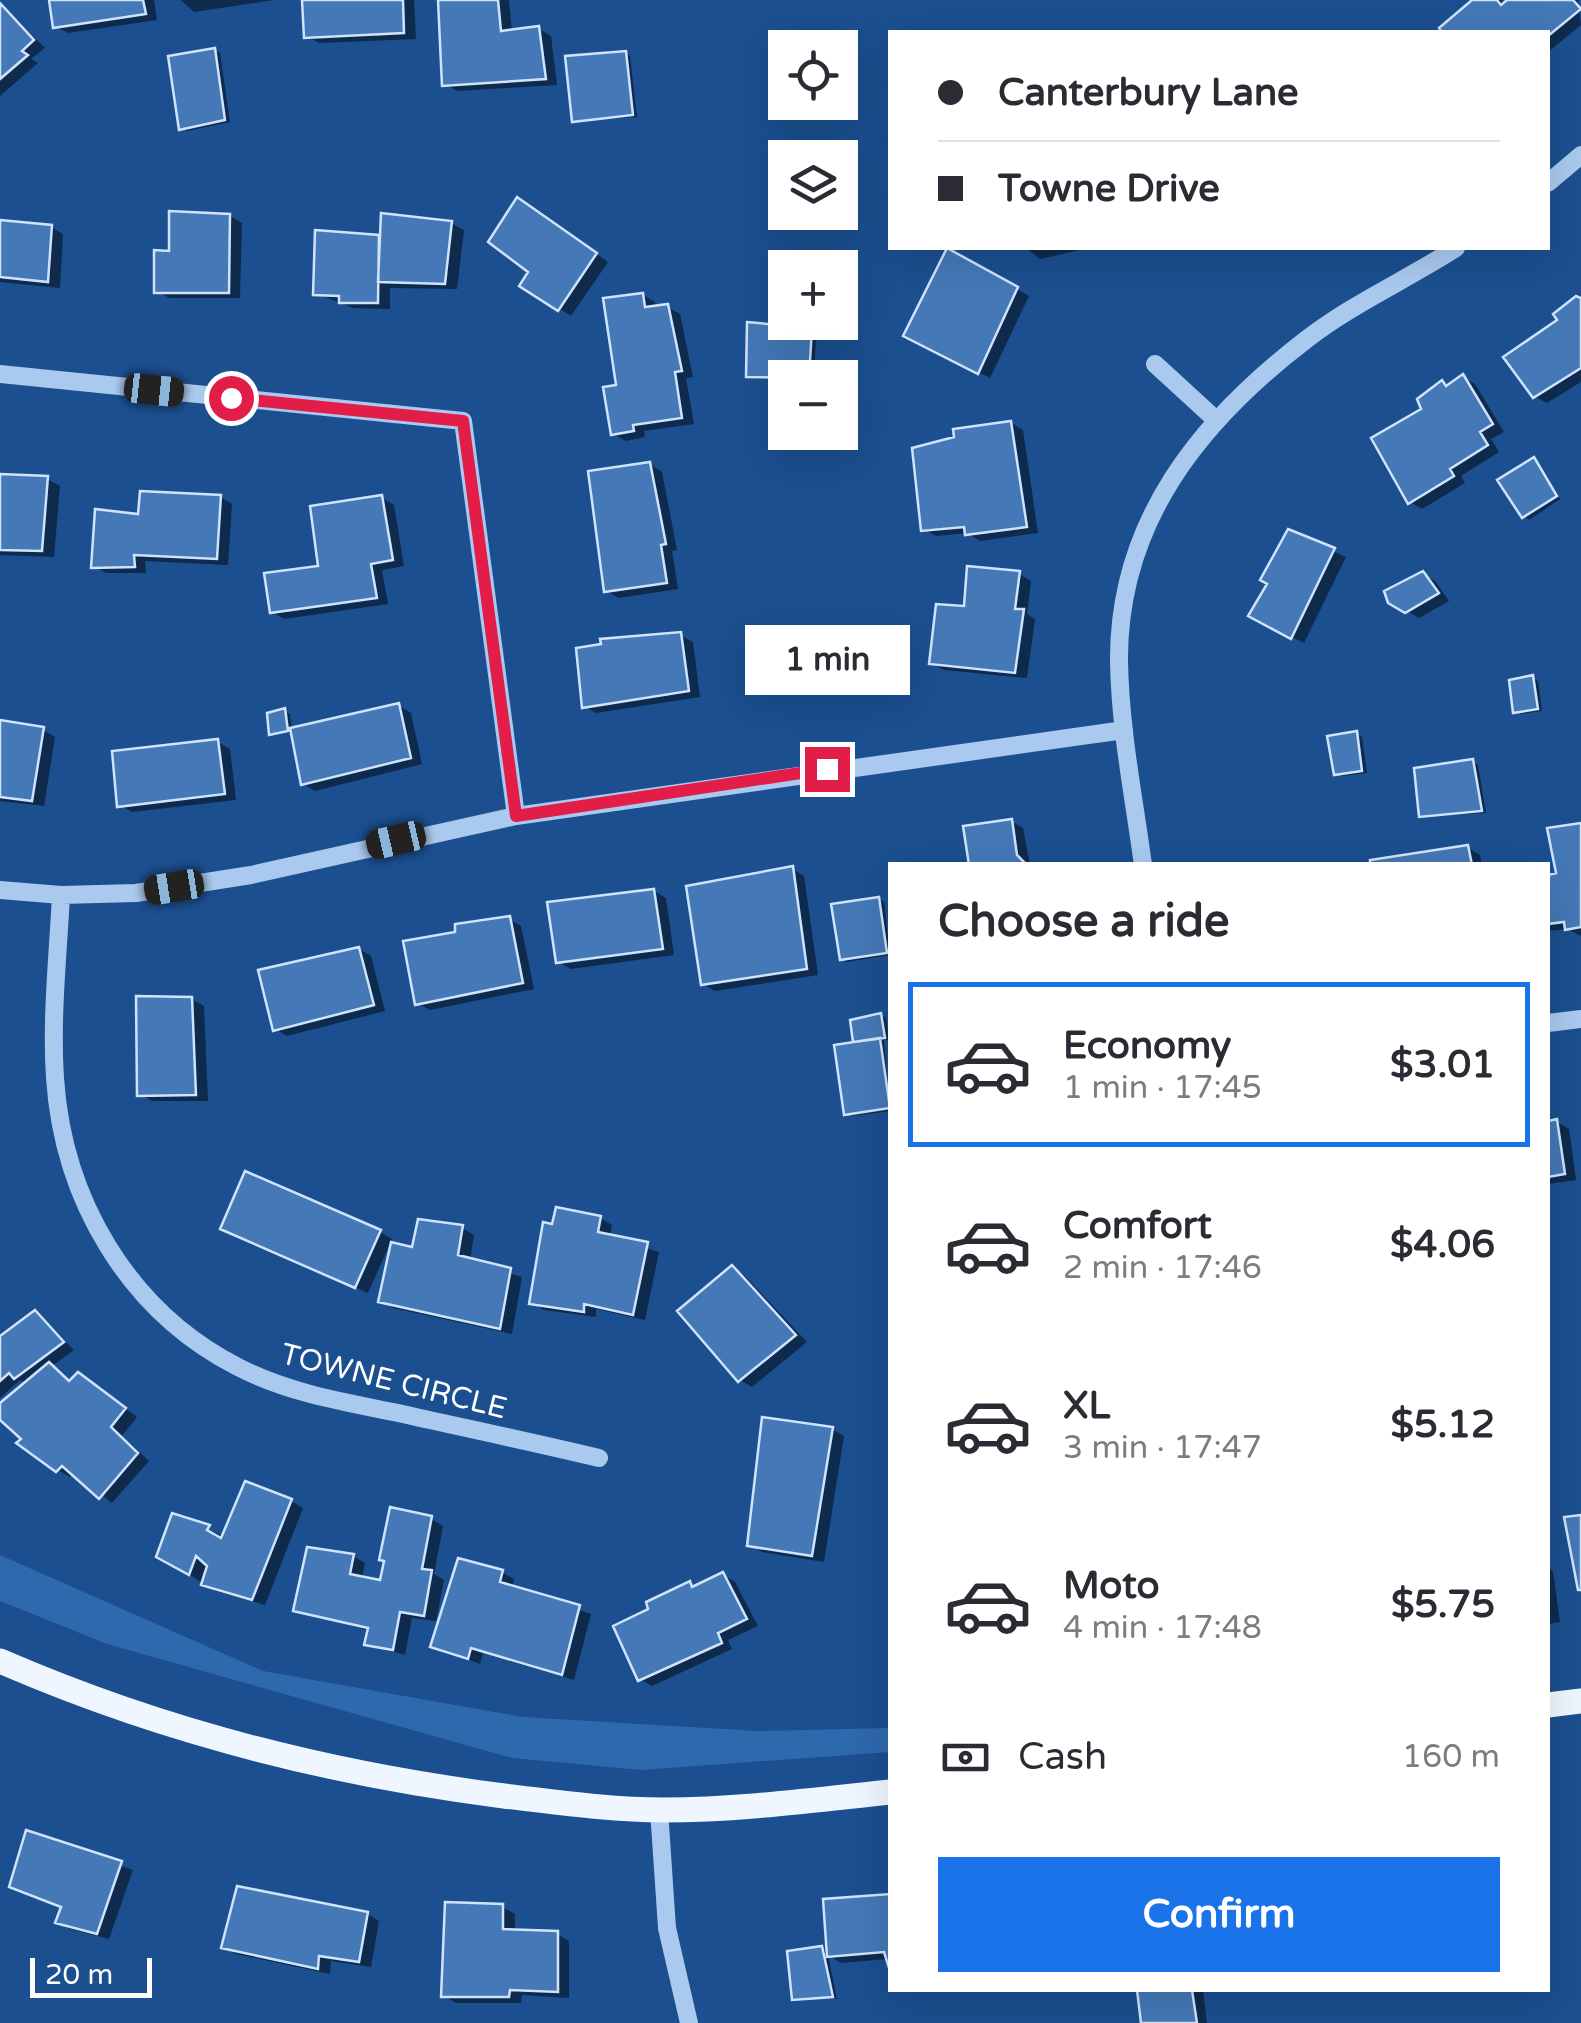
<!DOCTYPE html>
<meta charset="utf-8">
<style>
body{margin:0;font-family:"Varela Round",sans-serif;background:#f7f7f7;color:#2b2b33;height:100vh;display:flex;flex-direction:column;font-size:38px;white-space:nowrap}
*{box-sizing:border-box;margin:0}
p{font-size:32px;color:#7c7c81}
.icon{flex:none;width:55px;height:55px;fill:none;stroke:currentColor;stroke-width:2;stroke-linecap:round;stroke-linejoin:round}
.map{position:relative;flex:1;overflow:hidden}
.side{position:absolute;left:888px;top:862px;width:662px;height:1130px;display:flex;flex-direction:column;background:#fff;border-radius:0px;box-shadow:0 10px 40px #0002}
.side>*{flex:none}
.hud{position:absolute;left:888px;top:30px;width:662px;height:220px;border-radius:0px;box-shadow:0 10px 40px #0002;display:grid;align-content:center;height:220px;padding:0 50px;background:#fff}
.controls{position:absolute;left:768px;top:30px;display:grid;gap:20px}
.controls a{display:grid;place-items:center;width:90px;height:90px;border-radius:0px;background:#fff;box-shadow:0 10px 40px #0002;font-size:50px}
.scale{position:absolute;left:30px;bottom:25px;width:122px;box-sizing:border-box;padding-left:10px;border:5px solid #fff;border-top:0;font-size:28px;line-height:35px;white-space:nowrap;color:#fff;-webkit-text-stroke:8px #1b4f8f;paint-order:stroke}
.end{position:absolute;width:45px;height:45px;margin:-22px;border:12px solid #e11d48;background:#fff;box-shadow:0 0 0 5px #fff}
.from{border-radius:50%}
.bubble{position:absolute;height:70px;border-radius:0px;background:#fff;box-shadow:0 10px 40px #0002;font-size:32px;font-weight:700;line-height:70px;text-align:center}
.car{position:absolute;width:30px;height:60px;margin:-30px -15px;border-radius:12px;box-shadow:0 0 8px 2px #0007;background:linear-gradient(#222 24%,#8ab4d8 0 40%,#222 0 76%,#8ab4d8 0 86%,#222 0)}
.hud b{display:flex;align-items:center;gap:35px;height:95px;font-size:38px}
.hud b+b{border-top:2px solid #e1e1e2}
.hud i{width:25px;height:25px;background:#2b2b33}
ul{padding:0;list-style:none}
li{display:flex;align-items:center;gap:30px;height:165px;margin:0 20px 15px;padding:0 30px;border:5px solid transparent;border-radius:0px}
li div{flex:1}
li b{display:block;font-size:38px}
li em{font-style:normal;font-weight:700}
li.current{border-color:#1a73e8}
li>.icon{width:90px;height:90px;stroke-width:1.5}
h2{padding:0 50px;font-size:45px;line-height:120px}
.pay{display:flex;align-items:center;gap:25px;height:110px;padding:0 50px;font-size:38px}
.pay p{margin-inline-start:auto}
.button{display:flex;gap:20px;margin-top:auto;padding:20px 50px}
.button a{flex:1;height:115px;border-radius:0px;background:#1a73e8;color:#fff;font-size:40px;font-weight:700;line-height:115px;text-align:center}
.map>svg:first-child{display:block}
</style>
<div class="map">
<svg width="1581" height="2023" viewBox="0 0 1581 2023">
<rect width="100%" height="100%" fill="#1b4f8f"/>
<path fill="#2e69ad" d="M0,1555L263,1671L523,1717L757,1731L890,1728V1752L641,1770L512,1758L107,1644L0,1601Z"/>
<path fill="#0007" d="M52,0H154L157,20L68,33L55,26Z
M181,0H274L194,12Z
M304,0H414L416,39L319,43L307,36Z
M441,0H509L512,32L539,29L551,36L557,85L457,91L445,84Z
M1476,0H1502L1505,5L1511,0H1578L1581,25L1548,52V32H1445L1442,29Z
M0,4L45,48L31,59L38,63L0,96Z
M215,50L220,53L230,122L187,131L181,128Z
M625,53L630,56L637,117L575,121Z
M530,207L608,262L571,316L522,285L532,271Z
M230,216L242,223L240,298H169L157,291Z
M0,223L51,227L63,234L60,288L0,282Z
M451,223L464,230L457,289L390,288V309L353,308L315,293L317,232L381,238Z
M1026,248H1089L1040,259Z
M949,251L1029,296L990,378L918,342Z
M643,295L655,302L656,308L667,307L680,314L693,377L686,378L694,424L644,431L645,437L626,441L613,434L619,387Z
M1581,301V382L1547,403L1534,396L1560,321Z
M811,331L816,334L814,378L749,376Z
M1463,377L1475,384L1504,432L1491,439L1499,452L1461,476L1465,483L1422,509L1410,502L1424,410L1442,383L1448,387Z
M1011,423L1023,430L1038,533L980,541L967,533L936,536L924,529L957,439Z
M1534,460L1560,499L1529,520L1524,516Z
M650,464L662,472L677,550L672,551L678,589L619,598L606,591Z
M0,476L47,479L60,486L54,557L0,555Z
M220,497L232,504L228,565L145,561L146,573H106L94,566Z
M382,498L394,505L404,566L382,570L388,604L284,619L272,612L320,568Z
M1290,532L1346,557L1304,643L1263,622L1271,583Z
M1019,574L1031,581L1027,614L1035,619L1027,678L944,670L931,663Z
M1423,574L1435,581L1449,601L1419,618L1390,601Z
M680,635L693,642L700,697L596,713L584,706Z
M1533,678L1538,681L1542,711L1521,714L1515,711Z
M399,706L411,713L422,764L315,791L303,784L293,733H272L285,711L290,714L292,730Z
M43,730L55,737L44,806L0,801V733Z
M1356,734L1362,737L1367,773L1342,776L1336,773Z
M218,742L230,749L236,800L132,812L120,805Z
M1473,762L1478,765L1486,813L1422,816Z
M1011,821L1023,828L1030,865H971Z
M1581,825V936L1567,929L1548,931V877L1559,875Z
M1468,848L1480,855L1482,865H1373Z
M792,869L804,876L818,975L715,991L703,984Z
M654,891L666,898L674,955L571,969L558,962Z
M879,899L884,902L890,955L847,962L842,959Z
M509,919L521,926L534,989L430,1010L417,1003L457,934Z
M359,949L371,956L385,1011L287,1036L275,1029Z
M192,999L204,1006L208,1101H152L140,1094Z
M881,1015L886,1018L889,1040H884L890,1111L852,1116L846,1113L856,1044L853,1022Z
M1557,1122L1569,1129L1576,1180L1548,1184V1124Z
M600,1218L612,1225L610,1237L659,1252L645,1320L596,1309V1317L544,1310L532,1303Z
M462,1228L474,1235L470,1261L522,1277L512,1334L393,1308L381,1301L414,1250Z
M380,1232L392,1239L368,1293L236,1235Z
M732,1268L744,1275L807,1342L752,1387L740,1380Z
M35,1312L74,1350L52,1366L72,1382H90L137,1417L122,1436L149,1461L112,1503L74,1473L70,1477L58,1470L0,1417V1406L27,1384L20,1380L0,1398V1338Z
M832,1429L844,1436L824,1562L762,1552L750,1545Z
M291,1501L303,1508L265,1605L216,1591L159,1556L174,1516L224,1536Z
M431,1519L443,1526L434,1574L444,1580L436,1621L412,1618L405,1655L367,1644L370,1631L296,1610L353,1556L365,1563L362,1579L382,1582Z
M1548,1568L1553,1571L1560,1622L1548,1624Z
M502,1572L514,1579L512,1588L591,1614L574,1680L483,1653L480,1664L433,1646Z
M723,1575L735,1582L758,1626L728,1640L732,1649L652,1686L640,1679L651,1611L690,1584L696,1588Z
M28,1833L133,1870L109,1939L70,1929L58,1922L64,1908L12,1886Z
M890,1897V1970L887,1959L841,1963L828,1955L837,1999H794L822,1949L829,1953Z
M502,1907L515,1914V1932L557,1934L569,1941V1998L522,1995L521,2003H456L444,1996Z
M367,1914L379,1921L371,1967L331,1961L330,1974L236,1954L224,1947Z
M1140,1990H1203L1207,2023H1144Z"/>
<path fill="#4478b7" stroke="#cfe3fa" stroke-width="2.5" d="M49,0H143L146,14L53,28Z
M302,0H403L404,33L304,38Z
M438,0H498L501,31L539,26L546,79L442,86Z
M1472,0H1497L1501,5L1507,0H1573L1581,9L1548,36L1442,32L1439,28Z
M0,3L34,40L22,51L28,55L0,79Z
M215,48L225,120L179,130L168,56Z
M626,51L633,115L572,122L565,56Z
M517,197L597,253L558,311L519,286L528,272L488,242Z
M169,211L230,214L229,293H154V250L169,251Z
M381,213L452,221L445,284L378,282Z
M0,220L52,225L48,282L0,277Z
M315,230L379,235L378,303H339V296L313,295Z
M947,248L1018,287L978,374L903,336Z
M643,293L645,307L668,304L682,371L675,372L682,418L633,425L634,431L611,435L603,387L616,385L603,298Z
M1576,296L1581,298V368L1533,398L1503,357L1557,320L1553,314Z
M747,322L812,328L809,378L746,377Z
M1463,374L1493,424L1480,432L1488,445L1450,469L1454,476L1408,504L1371,438L1421,409L1417,399L1442,380L1446,386Z
M1011,421L1027,527L965,535L964,527L921,531L912,448L954,437L953,429Z
M1534,457L1557,496L1522,518L1497,480Z
M650,462L666,544L661,545L667,583L604,592L588,471Z
M0,474L48,476L42,551L0,550Z
M140,491L221,495L217,559L134,555L135,567L91,568L95,509L138,514Z
M382,495L393,560L371,564L377,598L270,613L264,573L318,566L310,506Z
M1288,529L1335,548L1291,639L1248,616L1267,584L1260,580Z
M967,566L1020,571L1015,609H1024L1015,673L929,664L936,604L964,606Z
M1423,571L1439,593L1405,613L1388,603L1384,591Z
M681,632L689,691L582,708L576,648L601,644L600,639Z
M1533,675L1538,709L1513,713L1509,680Z
M399,703L411,758L301,785L290,728Z
M285,708L288,731L269,735L267,713Z
M0,720L44,727L32,801L0,797Z
M1357,731L1362,771L1334,775L1327,736Z
M218,739L225,794L117,807L112,751Z
M1473,759L1482,811L1419,817L1414,768Z
M1012,819L1017,855L1027,865H969L963,826Z
M1581,823V927L1565,930L1564,922L1548,924V875L1556,873L1547,828Z
M1468,845L1472,865H1370V860Z
M793,866L807,969L701,985L686,886Z
M654,889L663,949L556,963L547,902Z
M879,897L887,953L840,960L831,904Z
M510,916L523,983L415,1005L403,941L455,932V924Z
M359,947L374,1005L273,1031L258,970Z
M136,996L192,997L196,1095L137,1096Z
M881,1013L885,1038L853,1042L850,1020Z
M880,1038L890,1108L844,1115L834,1045Z
M1557,1119L1565,1174L1548,1177V1121Z
M245,1171L381,1230L355,1288L220,1229Z
M556,1207L601,1216L598,1232L648,1242L633,1315L584,1304V1312L529,1304L543,1222L552,1224Z
M418,1219L463,1225L458,1255L511,1268L500,1329L378,1302L391,1242L412,1247Z
M732,1265L796,1335L738,1382L677,1311Z
M35,1310L64,1342L14,1379L9,1373L0,1381V1336Z
M49,1362L69,1381L78,1372L126,1408L111,1427L138,1453L99,1499L62,1466L56,1472L16,1443L21,1439L0,1420V1403Z
M762,1417L833,1427L812,1556L747,1546Z
M245,1481L292,1499L252,1600L201,1585L207,1566L196,1556L189,1575L156,1557L172,1513L210,1525L207,1530L221,1538Z
M390,1507L432,1516L422,1569L432,1570L424,1616L400,1612L393,1650L364,1645L368,1628L293,1611L307,1547L354,1554L350,1574L380,1580L384,1561L379,1560Z
M1581,1515V1590H1578L1564,1517Z
M458,1558L503,1570L500,1582L580,1605L562,1675L471,1648L468,1659L430,1647Z
M723,1572L747,1619L718,1633L722,1643L638,1681L613,1626L648,1609L646,1602L690,1581L692,1587Z
M26,1830L122,1861L97,1934L55,1923L61,1907L9,1887Z
M237,1886L368,1912L359,1962L319,1956L318,1969L221,1948Z
M890,1894V1971L884,1952L827,1957L823,1899Z
M445,1902L503,1904V1929L558,1931V1992L510,1990L509,1997H441Z
M822,1946L833,1997L792,2000L787,1951Z
M1137,1990H1192L1197,2023H1141Z"/>
<g fill="none" stroke-linecap="round" stroke-linejoin="round">
<path stroke="#a9c9ee" stroke-width="18" d="M1548,183L1581,155
M1155,364L1215,419
M0,374L463,421L516,816
M1143,865C1134,798 1120,729 1119,661C1118,521 1201,420 1307,339C1352,304 1408,279 1456,248
M0,890L61,895L136,893L251,875L516,816L1124,730
M61,895C58,955 51,1018 55,1078C63,1199 128,1311 238,1367C288,1393 344,1402 398,1413C465,1428 532,1442 599,1458
M1548,1023L1581,1019
M659,1810L667,1928L689,2023"/>
<path stroke="#f0f6ff" stroke-width="25" d="M0,1661C161,1731 330,1774 504,1796C556,1802 610,1810 663,1810C739,1810 814,1800 890,1792
M1548,1705L1581,1701"/>
</g>
<g fill="none" stroke-linecap="round" stroke-linejoin="round">
<path stroke="#e11d48" stroke-width="12" d="M231,398L463,421L516,816L827,769"/>
</g>
<g text-anchor="middle" stroke-width="9" stroke-linejoin="round" paint-order="stroke">
<g font-size="30" fill="#fff" stroke="#1b4f8f">
<text transform="translate(394 1381) rotate(14)" y="10">TOWNE CIRCLE</text>
</g>
</g>
</svg>
<div class="controls">
<a><svg class="icon" aria-label="locate" viewBox="0 0 24 24"><circle cx="12" cy="12" r="6"/><path d="M12 2v4M12 18v4M2 12h4M18 12h4"/></svg></a>
<a><svg class="icon" aria-label="layers" viewBox="0 0 24 24"><path d="M12 4l9 5-9 5-9-5zM3 14l9 5 9-5"/></svg></a>
<a>+</a>
<a>−</a>
</div>
<div class="scale">20 m</div>
<i class="end from" style="left:231px;top:398px"></i>
<i class="end" style="left:827px;top:769px"></i>
<div class="bubble" style="left:745px;top:625px;width:165px">1 min</div>
<i class="car" style="left:154px;top:390px;rotate:96deg"></i>
<i class="car" style="left:396px;top:840px;rotate:257deg"></i>
<i class="car" style="left:174px;top:887px;rotate:261deg"></i>
<div class="hud">
<b><i class="from"></i>Canterbury Lane</b>
<b><i></i>Towne Drive</b>
</div>
<section class="side">
<h2>Choose a ride</h2>
<ul>
<li class="current"><svg class="icon" aria-label="car" viewBox="0 0 24 24"><path d="M5 17H2v-5l4-1 3-4h7l3 4 3 1v5h-3M9 17h6M6 11h13"/><circle cx="7" cy="17" r="2"/><circle cx="17" cy="17" r="2"/></svg><div><b>Economy</b><p>1 min · 17:45</p></div><em>$3.01</em></li>
<li><svg class="icon" aria-label="car" viewBox="0 0 24 24"><path d="M5 17H2v-5l4-1 3-4h7l3 4 3 1v5h-3M9 17h6M6 11h13"/><circle cx="7" cy="17" r="2"/><circle cx="17" cy="17" r="2"/></svg><div><b>Comfort</b><p>2 min · 17:46</p></div><em>$4.06</em></li>
<li><svg class="icon" aria-label="car" viewBox="0 0 24 24"><path d="M5 17H2v-5l4-1 3-4h7l3 4 3 1v5h-3M9 17h6M6 11h13"/><circle cx="7" cy="17" r="2"/><circle cx="17" cy="17" r="2"/></svg><div><b>XL</b><p>3 min · 17:47</p></div><em>$5.12</em></li>
<li><svg class="icon" aria-label="car" viewBox="0 0 24 24"><path d="M5 17H2v-5l4-1 3-4h7l3 4 3 1v5h-3M9 17h6M6 11h13"/><circle cx="7" cy="17" r="2"/><circle cx="17" cy="17" r="2"/></svg><div><b>Moto</b><p>4 min · 17:48</p></div><em>$5.75</em></li>
</ul>
<div class="pay"><svg class="icon" aria-label="cash" viewBox="0 0 24 24"><path d="M3 7h18v10H3z"/><circle cx="12" cy="12" r="2"/></svg>Cash<p>160 m</p></div>
<div class="button"><a>Confirm</a></div>
</section>
</div>
